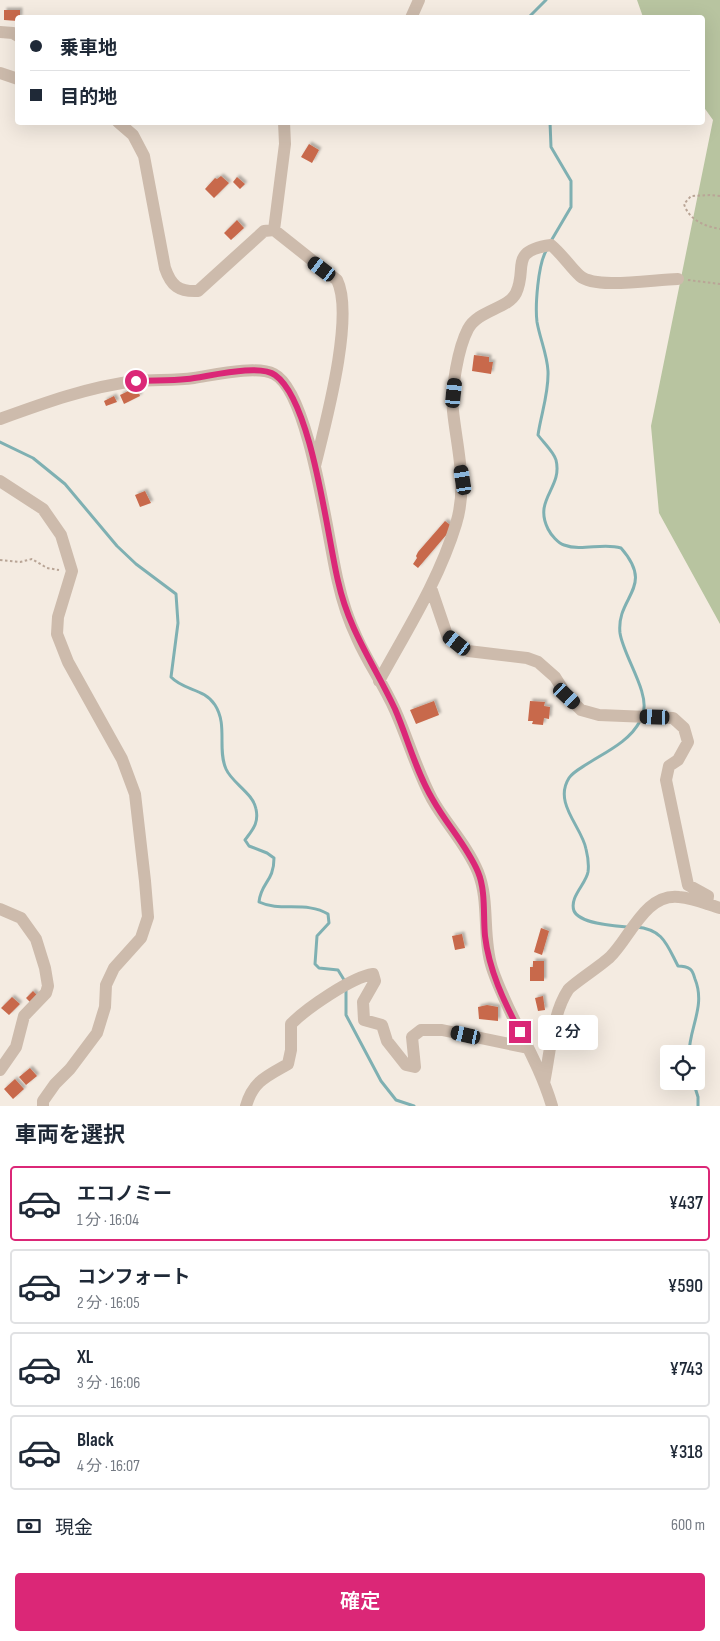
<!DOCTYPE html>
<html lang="ja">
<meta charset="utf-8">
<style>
body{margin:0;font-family:"Sofia Sans Condensed","Noto Sans JP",sans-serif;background:#f2f2f3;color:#1f2937;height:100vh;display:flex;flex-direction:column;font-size:19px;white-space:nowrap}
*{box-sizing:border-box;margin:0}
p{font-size:16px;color:#747a83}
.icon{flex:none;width:28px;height:28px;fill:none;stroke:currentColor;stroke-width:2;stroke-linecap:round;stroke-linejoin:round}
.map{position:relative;height:1106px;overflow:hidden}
.side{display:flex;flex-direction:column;background:#fff;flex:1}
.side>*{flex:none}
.top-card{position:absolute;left:15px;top:15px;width:690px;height:110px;border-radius:5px;box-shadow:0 5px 20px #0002;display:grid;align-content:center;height:110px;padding:0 15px;background:#fff}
.tools{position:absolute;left:660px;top:1045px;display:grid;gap:10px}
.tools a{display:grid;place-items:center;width:45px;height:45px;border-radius:5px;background:#fff;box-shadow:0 5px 20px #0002;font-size:25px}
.end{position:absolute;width:22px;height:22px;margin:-11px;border:6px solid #db2777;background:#fff;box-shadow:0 0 0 2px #fff}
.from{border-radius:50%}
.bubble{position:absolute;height:35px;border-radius:5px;background:#fff;box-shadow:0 5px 20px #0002;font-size:16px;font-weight:600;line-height:35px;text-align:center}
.car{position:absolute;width:15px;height:30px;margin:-15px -8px;border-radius:6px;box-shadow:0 0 4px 1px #0007;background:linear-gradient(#222 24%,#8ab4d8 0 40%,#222 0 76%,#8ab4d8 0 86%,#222 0)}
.top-card b{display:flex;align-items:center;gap:18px;height:48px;font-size:19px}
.top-card b+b{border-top:1px solid #e0e1e3}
.top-card i{width:12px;height:12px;background:#1f2937}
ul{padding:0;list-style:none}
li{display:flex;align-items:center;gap:15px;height:75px;margin:0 10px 8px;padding:0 5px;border:2px solid #e0e1e3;border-radius:5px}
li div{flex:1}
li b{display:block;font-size:19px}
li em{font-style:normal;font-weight:600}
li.selected{border-color:#db2777}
li>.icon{width:45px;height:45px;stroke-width:1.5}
h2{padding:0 15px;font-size:22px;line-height:60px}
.pay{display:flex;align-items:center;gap:12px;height:55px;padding:0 15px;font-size:19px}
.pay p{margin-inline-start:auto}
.cta{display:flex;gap:10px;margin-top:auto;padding:10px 15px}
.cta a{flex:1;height:58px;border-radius:5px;background:#db2777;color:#fff;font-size:20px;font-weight:600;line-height:58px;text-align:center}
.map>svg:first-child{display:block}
</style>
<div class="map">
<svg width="720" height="1106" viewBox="0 0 720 1106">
<defs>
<filter id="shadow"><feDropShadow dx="2.5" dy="-2.5" stdDeviation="1" flood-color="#0004"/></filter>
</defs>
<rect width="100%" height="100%" fill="#f4ebe1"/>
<path fill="#b8c4a0" d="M637,0H720V624L659,513L651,426L713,120L703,106L702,18L643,17Z"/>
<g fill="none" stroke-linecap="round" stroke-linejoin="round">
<path stroke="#7fb0b2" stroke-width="3" d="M528,18L546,0
M550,122L551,147L571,181V207L551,241
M546,251C538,265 535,306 537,322C540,339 547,354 548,371C549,393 541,414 538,435C543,442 554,452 556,460C563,488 533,499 548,529C551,535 558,543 564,545C583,552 602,542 621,548C656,588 616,596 620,633C623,655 650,693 643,713
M0,442L33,458L65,484L117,546L136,564L176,594L178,623L171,677C184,691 204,688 215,705C228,725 217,749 226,769C232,783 253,793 256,809C259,823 253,829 245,840L249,846L267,853L274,858C274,882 261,882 259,902C280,912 307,901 328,914L329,923L317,936L315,964L319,968L338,970L346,983
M627,927C615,926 580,924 574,911C569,897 586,884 588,872C589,865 588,857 586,849C582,827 553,803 569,778C573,772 581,768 587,764C606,752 630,741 640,721
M636,927C663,929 667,945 678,966C681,966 687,967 690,969C693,971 694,976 695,979C706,1006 689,1028 689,1054
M346,989V1015L381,1081L396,1100L414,1106
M693,1081L698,1097V1106"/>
</g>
<path fill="#c8694b" filter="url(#shadow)" d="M4,10H20V18H18V21L4,20Z
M309,144L319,150L312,163L301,157Z
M221,176L229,183L214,198L205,189L215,178L217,179Z
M237,177L245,184L240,189L233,182Z
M237,220L244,228L231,240L224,233Z
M474,355L489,357V362H493L491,374L472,371Z
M137,387L140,396L124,404L120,395Z
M114,396L117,402L106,406L104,401Z
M145,491L151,503L140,507L135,495Z
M445,521L453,527L418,568L413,564L417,558L416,556L418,552Z
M434,701L439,715L416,724L410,710Z
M530,701L545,702L544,706L550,707L549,719L544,718L543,725L532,724L533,721H528Z
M541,928L549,931L542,955L534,952Z
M462,934L465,948L455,950L452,936Z
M533,961H544V981H530V967H533Z
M33,991L39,997L32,1004L26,998Z
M543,996L545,1010L538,1011L535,998Z
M12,997L20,1004L9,1015L1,1008Z
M487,1005L498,1007V1021L479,1019L478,1007Z
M30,1068L37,1076L26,1085L19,1077Z
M15,1079L24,1089L13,1099L4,1089Z"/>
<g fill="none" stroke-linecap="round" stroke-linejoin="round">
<path stroke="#b9a596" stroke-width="2" stroke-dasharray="2.5 2.5" stroke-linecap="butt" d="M720,196L710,195L691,196L684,204C689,220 704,226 720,229
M688,280L720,284
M0,560L20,562L32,559L47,568L59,570"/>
<path stroke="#cdbbac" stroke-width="12" d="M411,18L419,0
M0,32L13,33L18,36
M0,73L18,79
M118,122L133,135L144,156L165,268C171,286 179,292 198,291L264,231L274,230
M274,230L337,280C355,316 325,425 315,466
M274,230L285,144L284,122
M0,419C44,403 88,387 135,381C154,379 174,381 194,378C214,375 256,365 274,374C310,392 328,542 338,582C342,600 349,621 357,638C368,663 384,685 395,710C408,739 417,771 432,799C446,824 467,845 478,872C490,902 482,937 492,968C508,1016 538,1058 552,1106
M0,481L43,509L61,535L72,571L58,617L57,634L68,662L122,759L135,794L145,881L148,917L141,938L114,968L106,985L105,1007L97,1033L70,1069L55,1084L43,1101V1106
M431,588L447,635L468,651L527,658L538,662L555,677L567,696L581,710L599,715L673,718L684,728L688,742L678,760L669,766L666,780L688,885L708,896L707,904
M379,681C407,630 439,580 456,524C468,485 457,449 453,411C451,389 458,348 468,329C478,310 508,309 516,293C528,268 508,251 551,245C563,255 570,267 580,276C597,290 655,279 678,279
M0,909L21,918L36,939L45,968L48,986L46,993L24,1016L16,1047L0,1070
M544,1083C550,1055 552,1014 568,990C571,985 602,965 610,957C630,938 645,893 679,897C693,898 707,904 720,908
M246,1106C253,1081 267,1076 288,1064L291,1050V1024C307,1008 352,977 373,974L375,981L363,1002L364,1020L382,1025L387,1041L406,1065L415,1067L412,1037L421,1030H442L528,1048"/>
</g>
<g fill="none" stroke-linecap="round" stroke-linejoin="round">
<path stroke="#db2777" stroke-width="6" d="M136,381C153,380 170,381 187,379C207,377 259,363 275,375C312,401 327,535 338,581C349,631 374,664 395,709C408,739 416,772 433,800C447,825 467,846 478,872C486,891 483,916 485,936C489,970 504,1002 520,1032"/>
</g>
</svg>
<div class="tools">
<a><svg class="icon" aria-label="locate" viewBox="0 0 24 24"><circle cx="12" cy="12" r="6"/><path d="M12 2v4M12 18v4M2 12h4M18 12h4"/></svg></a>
</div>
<i class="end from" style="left:136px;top:381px"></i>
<i class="end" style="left:520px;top:1032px"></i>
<div class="bubble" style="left:538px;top:1015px;width:60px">2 分</div>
<i class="car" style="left:322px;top:269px;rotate:307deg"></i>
<i class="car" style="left:454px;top:393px;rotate:6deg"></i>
<i class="car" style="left:463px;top:480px;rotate:351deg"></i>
<i class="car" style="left:457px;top:643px;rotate:308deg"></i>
<i class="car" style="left:567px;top:696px;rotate:133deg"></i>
<i class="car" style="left:655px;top:717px;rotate:272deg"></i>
<i class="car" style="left:466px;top:1035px;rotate:283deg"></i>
<div class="top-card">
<b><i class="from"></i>乗車地</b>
<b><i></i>目的地</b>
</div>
</div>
<section class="side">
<h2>車両を選択</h2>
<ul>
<li class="selected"><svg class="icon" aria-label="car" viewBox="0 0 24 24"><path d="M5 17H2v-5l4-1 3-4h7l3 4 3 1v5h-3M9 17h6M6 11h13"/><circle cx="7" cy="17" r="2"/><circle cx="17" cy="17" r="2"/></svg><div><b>エコノミー</b><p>1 分 · 16:04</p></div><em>¥437</em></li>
<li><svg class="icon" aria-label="car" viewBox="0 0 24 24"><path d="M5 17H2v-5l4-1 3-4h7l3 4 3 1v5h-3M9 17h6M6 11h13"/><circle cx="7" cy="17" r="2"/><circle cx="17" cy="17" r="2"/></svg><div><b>コンフォート</b><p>2 分 · 16:05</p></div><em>¥590</em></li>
<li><svg class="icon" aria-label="car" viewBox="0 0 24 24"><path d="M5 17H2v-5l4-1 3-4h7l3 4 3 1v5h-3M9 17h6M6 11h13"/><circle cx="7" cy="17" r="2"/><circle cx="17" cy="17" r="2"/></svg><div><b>XL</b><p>3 分 · 16:06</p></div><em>¥743</em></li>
<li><svg class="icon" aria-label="car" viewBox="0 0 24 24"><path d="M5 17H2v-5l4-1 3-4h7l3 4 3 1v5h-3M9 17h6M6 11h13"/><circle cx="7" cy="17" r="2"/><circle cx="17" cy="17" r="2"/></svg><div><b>Black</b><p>4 分 · 16:07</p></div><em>¥318</em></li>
</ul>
<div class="pay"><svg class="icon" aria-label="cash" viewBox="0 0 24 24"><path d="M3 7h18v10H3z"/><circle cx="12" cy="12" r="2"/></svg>現金<p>600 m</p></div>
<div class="cta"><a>確定</a></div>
</section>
